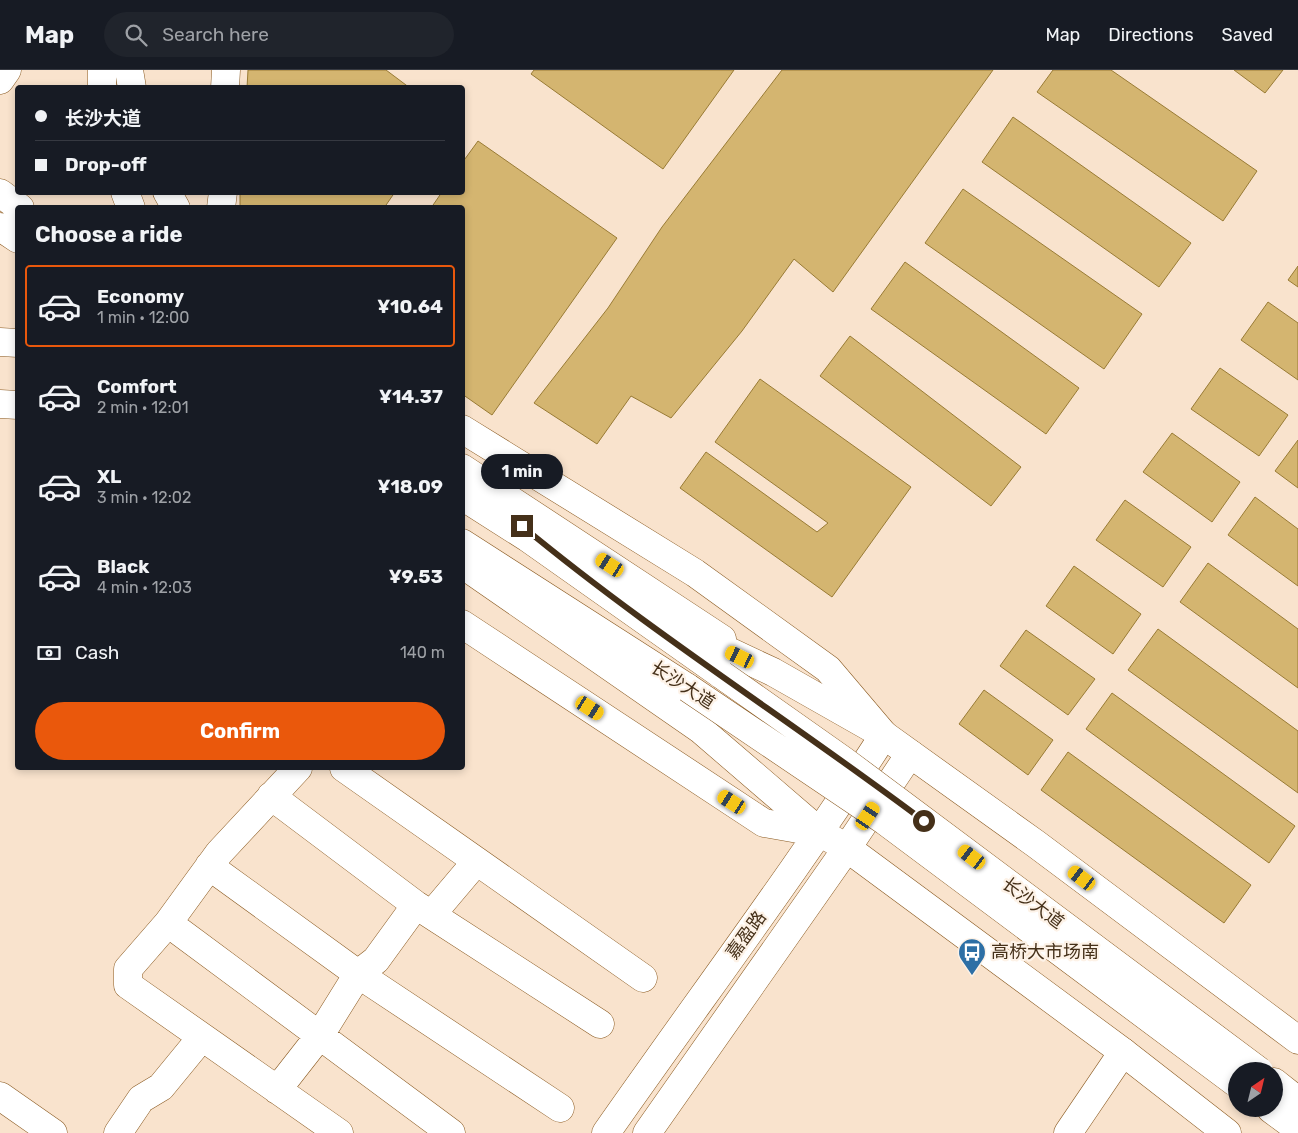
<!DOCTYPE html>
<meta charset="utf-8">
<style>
body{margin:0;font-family:Rubik,"Noto Sans SC",sans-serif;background:#20242c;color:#f1f3f6;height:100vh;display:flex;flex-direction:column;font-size:19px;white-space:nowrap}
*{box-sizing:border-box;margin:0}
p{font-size:16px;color:#9ea1a6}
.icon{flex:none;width:28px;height:28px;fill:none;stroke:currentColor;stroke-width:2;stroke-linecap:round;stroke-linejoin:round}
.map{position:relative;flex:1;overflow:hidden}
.drawer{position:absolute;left:15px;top:135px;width:450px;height:565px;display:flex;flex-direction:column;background:#171b24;border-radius:5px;box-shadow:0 2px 8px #0003}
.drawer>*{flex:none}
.banner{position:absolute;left:15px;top:15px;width:450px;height:110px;border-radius:5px;box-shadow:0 2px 8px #0003;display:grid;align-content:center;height:110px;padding:0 20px;background:#171b24}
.needle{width:32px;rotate:35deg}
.buttons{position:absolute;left:1228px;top:992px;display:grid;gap:10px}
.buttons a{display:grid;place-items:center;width:55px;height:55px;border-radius:50%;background:#171b24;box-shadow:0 2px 8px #0003;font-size:25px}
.end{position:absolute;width:22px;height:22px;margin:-11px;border:6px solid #453019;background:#fff;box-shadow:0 0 0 2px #fff}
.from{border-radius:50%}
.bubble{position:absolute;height:35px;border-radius:18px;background:#171b24;box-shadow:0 2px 8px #0003;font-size:16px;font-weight:700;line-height:35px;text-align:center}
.car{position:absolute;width:15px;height:30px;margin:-15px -8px;border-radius:6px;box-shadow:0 0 4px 1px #0007;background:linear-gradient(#f5c518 24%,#345 0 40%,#f5c518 0 76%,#345 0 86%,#f5c518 0)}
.banner b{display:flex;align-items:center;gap:18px;height:48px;font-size:19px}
.banner b+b{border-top:1px solid #363941}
.banner i{width:12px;height:12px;background:#f1f3f6}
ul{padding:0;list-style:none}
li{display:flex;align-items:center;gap:15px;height:82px;margin:0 10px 8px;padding:0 10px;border:2px solid transparent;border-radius:5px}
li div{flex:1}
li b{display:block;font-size:19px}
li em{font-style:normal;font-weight:700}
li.selected{border-color:#ea580c}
li>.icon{width:45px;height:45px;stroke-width:1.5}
h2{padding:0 20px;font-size:22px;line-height:60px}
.pay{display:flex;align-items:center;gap:12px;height:55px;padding:0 20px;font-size:19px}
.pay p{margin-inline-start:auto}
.cta{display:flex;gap:10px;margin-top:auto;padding:10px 20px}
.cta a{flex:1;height:58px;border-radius:30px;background:#ea580c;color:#fff;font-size:20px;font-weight:700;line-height:58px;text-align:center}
header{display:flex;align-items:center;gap:30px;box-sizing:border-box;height:70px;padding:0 25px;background:#171b24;border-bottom:1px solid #363941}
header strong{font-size:24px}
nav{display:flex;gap:28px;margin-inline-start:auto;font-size:18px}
.search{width:350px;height:45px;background:#20242c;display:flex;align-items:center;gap:12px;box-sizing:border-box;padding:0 18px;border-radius:28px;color:#9ea1a6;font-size:19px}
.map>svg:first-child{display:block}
</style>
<header>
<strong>Map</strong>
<div class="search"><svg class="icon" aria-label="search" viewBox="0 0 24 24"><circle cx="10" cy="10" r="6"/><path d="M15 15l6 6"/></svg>Search here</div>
<nav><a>Map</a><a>Directions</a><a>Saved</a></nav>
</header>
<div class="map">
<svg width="1298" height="1063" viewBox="0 0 1298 1063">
<rect width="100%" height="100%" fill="#f9e3cd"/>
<path fill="#d4b570" stroke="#997b35" d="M248,0H386L410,18H247Z
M534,0H734L663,99L531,4Z
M782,0H993L833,222L794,189L742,261L671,348L631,326L597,374L534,333L608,238L662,157Z
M1053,0H1111L1257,101L1223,151L1037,22Z
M1234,0H1283L1265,23Z
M1013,47L1191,173L1159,217L982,92Z
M478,71L617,168L492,345L462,324V138H431L442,122H462V93Z
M963,119L1142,244L1104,299L925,173Z
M240,122H395L384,138H240Z
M905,192L1079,318L1046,364L871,239Z
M1298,196V217L1288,210Z
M1268,232L1298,253V310L1241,270Z
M850,266L1021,397L991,436L820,306Z
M1220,298L1288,345L1259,386L1191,339Z
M760,309L911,417L832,527L680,418L706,382L817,462L828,453L715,372Z
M1172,363L1240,412L1212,452L1143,402Z
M1298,370V418L1275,401Z
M1255,427L1298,459V516L1228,465Z
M1125,430L1191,477L1163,517L1096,470Z
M1208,493L1298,559V618L1180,532Z
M1074,496L1141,544L1113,584L1046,536Z
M1158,559L1298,661V723L1128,600Z
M1026,560L1095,609L1068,645L1000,596Z
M984,620L1053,670L1028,705L959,654Z
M1112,623L1295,756L1269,793L1086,659Z
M1068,682L1251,815L1224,853L1041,720Z"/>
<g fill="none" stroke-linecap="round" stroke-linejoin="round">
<g stroke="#8a5a21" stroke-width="29">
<path id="minor" d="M129,0L132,18
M0,10L7,0
M225,18L226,0
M167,122L176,138
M221,138L223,122
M0,334L18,335
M462,359L695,503L828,599L884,665C796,801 699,930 606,1063
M462,398L722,569
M462,554L764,753L821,763
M298,698L219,783L168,853L128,899V915L339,1063
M344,698L643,908
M271,726L416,835L600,954
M209,796L358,904L560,1038
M432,844L476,792
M168,853L451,1063
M277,1020L320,965L358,904L376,890L416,835
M0,1026L53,1063
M118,1063L141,1029L161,1017L202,967
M647,1063L847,778L910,684
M1068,1063L1123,982"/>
</g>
<g stroke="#8a5a21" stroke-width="29">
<path id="major" d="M0,123L20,138
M0,157L18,169
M462,494L700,659L821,763L847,778L1123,982L1227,1063
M645,542L773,602L884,665L1036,774L1298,970"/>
</g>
<g stroke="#8a5a21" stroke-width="29">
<path id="highway" d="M102,18V0
M125,122L131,138
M0,272L18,273
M462,426L528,468L722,605
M462,473L688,618
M1274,1012L1298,1031
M1271,1039L1298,1059"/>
</g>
<use href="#minor" stroke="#fff" stroke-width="28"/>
<use href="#major" stroke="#fff" stroke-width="28"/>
<use href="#highway" stroke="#fff" stroke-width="28"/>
<g stroke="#8a5a21" stroke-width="29" stroke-linecap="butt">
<path id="highway-bridge" d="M722,605L844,691L1259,1001
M688,618L885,751L1236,1013"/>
</g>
<use href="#highway-bridge" stroke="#fff" stroke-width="28"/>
</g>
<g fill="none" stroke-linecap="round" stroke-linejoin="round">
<path stroke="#453019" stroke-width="6" d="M522,456C650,562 791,651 924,751"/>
</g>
<defs>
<g id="bus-pin" transform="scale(1.4375)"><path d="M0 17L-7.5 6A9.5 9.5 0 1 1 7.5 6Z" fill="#2d6fa5" stroke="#fdf2e7"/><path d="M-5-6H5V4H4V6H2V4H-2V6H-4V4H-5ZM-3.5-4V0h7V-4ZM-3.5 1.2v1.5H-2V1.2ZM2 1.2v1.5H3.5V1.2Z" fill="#fff"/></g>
</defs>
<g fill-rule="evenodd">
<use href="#bus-pin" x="972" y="882"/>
</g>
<g text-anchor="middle" stroke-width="4.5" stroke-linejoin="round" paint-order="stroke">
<g font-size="18" fill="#453019" stroke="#fdf2e7">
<text transform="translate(683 615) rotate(33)" y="6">长沙大道</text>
<text transform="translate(1033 833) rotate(37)" y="6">长沙大道</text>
<text transform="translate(746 865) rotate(-54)" y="6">嘉盈路</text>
</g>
<g font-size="18" fill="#453019" stroke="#fdf2e7" text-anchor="start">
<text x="991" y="888">高桥大市场南</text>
</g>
</g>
</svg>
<div class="buttons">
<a><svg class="needle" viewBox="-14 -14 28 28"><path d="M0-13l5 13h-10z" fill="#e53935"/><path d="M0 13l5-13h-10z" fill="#9ea1a6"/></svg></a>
</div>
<i class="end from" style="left:924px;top:751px"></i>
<i class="end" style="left:522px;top:456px"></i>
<div class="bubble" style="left:481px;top:384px;width:82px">1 min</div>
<i class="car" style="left:610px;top:495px;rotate:303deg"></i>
<i class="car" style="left:740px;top:587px;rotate:296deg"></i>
<i class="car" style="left:590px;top:638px;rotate:123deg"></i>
<i class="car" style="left:732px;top:732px;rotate:303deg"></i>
<i class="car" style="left:868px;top:746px;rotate:34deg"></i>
<i class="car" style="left:972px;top:787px;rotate:307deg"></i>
<i class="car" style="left:1082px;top:808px;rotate:307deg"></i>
<div class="banner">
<b><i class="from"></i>长沙大道</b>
<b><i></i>Drop-off</b>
</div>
<section class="drawer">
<h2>Choose a ride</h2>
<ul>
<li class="selected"><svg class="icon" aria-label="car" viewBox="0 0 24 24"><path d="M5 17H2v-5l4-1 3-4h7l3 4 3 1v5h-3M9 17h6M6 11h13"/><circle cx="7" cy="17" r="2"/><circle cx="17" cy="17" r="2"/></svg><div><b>Economy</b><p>1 min · 12:00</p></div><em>¥10.64</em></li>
<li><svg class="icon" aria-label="car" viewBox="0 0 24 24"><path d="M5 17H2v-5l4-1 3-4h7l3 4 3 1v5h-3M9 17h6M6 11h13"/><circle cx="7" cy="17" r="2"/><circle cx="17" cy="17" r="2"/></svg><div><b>Comfort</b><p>2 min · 12:01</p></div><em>¥14.37</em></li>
<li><svg class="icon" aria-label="car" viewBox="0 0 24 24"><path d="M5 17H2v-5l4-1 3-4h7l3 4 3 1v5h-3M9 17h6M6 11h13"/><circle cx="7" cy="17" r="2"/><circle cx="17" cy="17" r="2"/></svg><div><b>XL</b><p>3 min · 12:02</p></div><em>¥18.09</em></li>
<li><svg class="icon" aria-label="car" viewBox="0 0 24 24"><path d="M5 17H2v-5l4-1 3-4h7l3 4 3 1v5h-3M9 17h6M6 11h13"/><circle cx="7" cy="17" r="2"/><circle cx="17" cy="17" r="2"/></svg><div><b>Black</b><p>4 min · 12:03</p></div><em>¥9.53</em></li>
</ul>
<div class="pay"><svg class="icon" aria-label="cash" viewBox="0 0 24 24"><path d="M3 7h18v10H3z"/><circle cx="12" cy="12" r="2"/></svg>Cash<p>140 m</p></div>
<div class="cta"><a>Confirm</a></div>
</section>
</div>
